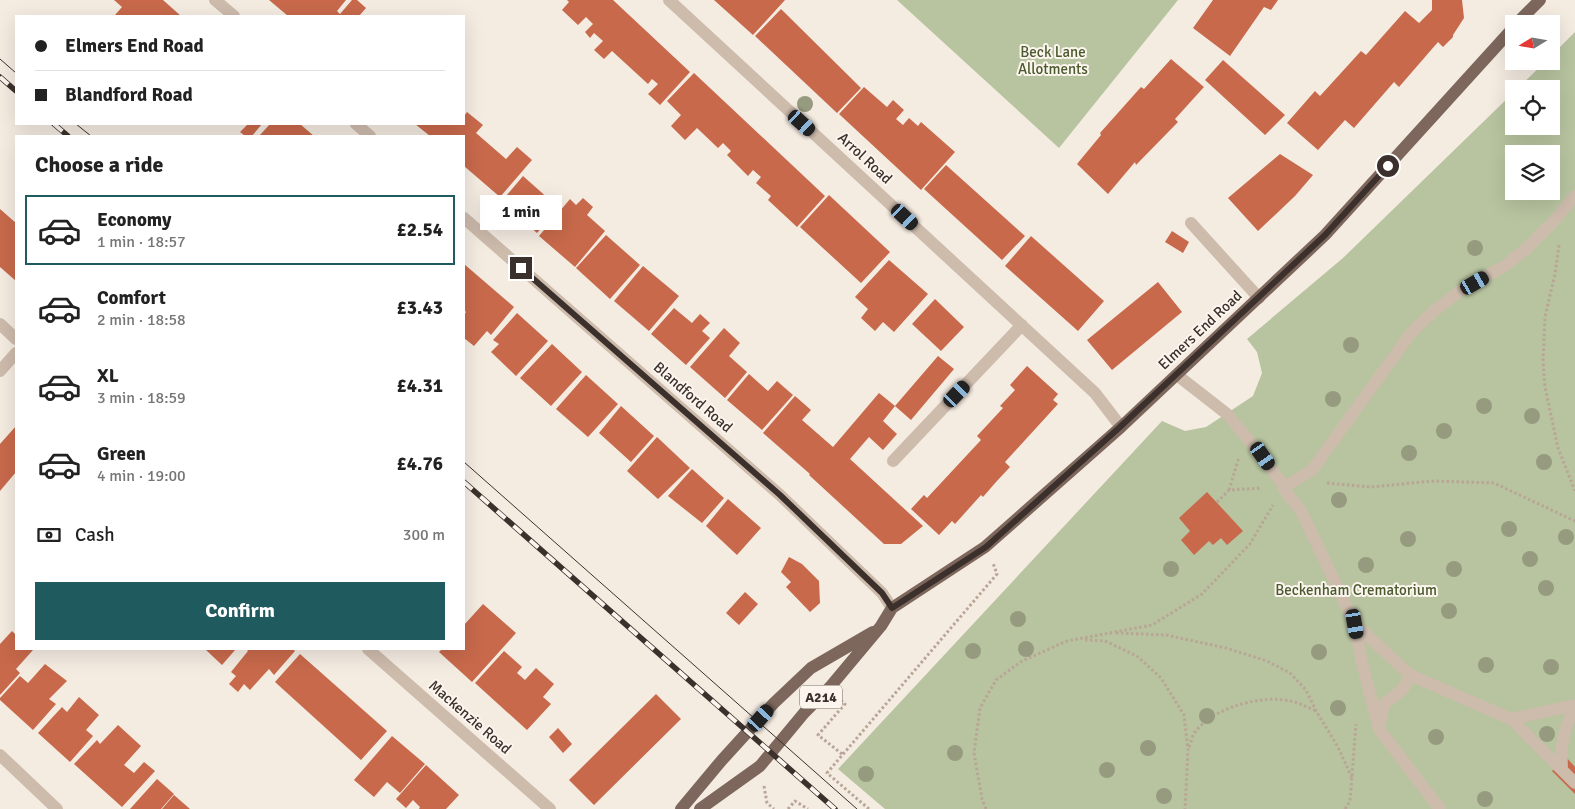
<!DOCTYPE html>
<meta charset="utf-8">
<style>
body{margin:0;font-family:Signika,sans-serif;background:#f2f2f2;color:#222;height:100vh;display:flex;flex-direction:column;font-size:19px;white-space:nowrap}
*{box-sizing:border-box;margin:0}
p{font-size:16px;color:#767676}
.icon{flex:none;width:28px;height:28px;fill:none;stroke:currentColor;stroke-width:2;stroke-linecap:round;stroke-linejoin:round}
.map{position:relative;flex:1;overflow:hidden}
.side{position:absolute;left:15px;top:135px;width:450px;height:515px;display:flex;flex-direction:column;background:#fff;border-radius:0px;box-shadow:0 5px 20px #0002}
.side>*{flex:none}
.hud{position:absolute;left:15px;top:15px;width:450px;height:110px;border-radius:0px;box-shadow:0 5px 20px #0002;display:grid;align-content:center;height:110px;padding:0 20px;background:#fff}
.needle{width:32px;rotate:259deg}
.tools{position:absolute;left:1505px;top:15px;display:grid;gap:10px}
.tools a{display:grid;place-items:center;width:55px;height:55px;border-radius:0px;background:#fff;box-shadow:0 5px 20px #0002;font-size:25px}
.end{position:absolute;width:22px;height:22px;margin:-11px;border:6px solid #3b302b;background:#fff;box-shadow:0 0 0 2px #fff}
.from{border-radius:50%}
.bubble{position:absolute;height:35px;border-radius:0px;background:#fff;box-shadow:0 5px 20px #0002;font-size:16px;font-weight:800;line-height:35px;text-align:center}
.car{position:absolute;width:15px;height:30px;margin:-15px -8px;border-radius:6px;box-shadow:0 0 4px 1px #0007;background:linear-gradient(#222 24%,#8ab4d8 0 40%,#222 0 76%,#8ab4d8 0 86%,#222 0)}
.hud b{display:flex;align-items:center;gap:18px;height:48px;font-size:19px}
.hud b+b{border-top:1px solid #e0e0e0}
.hud i{width:12px;height:12px;background:#222}
ul{padding:0;list-style:none}
li{display:flex;align-items:center;gap:15px;height:70px;margin:0 10px 8px;padding:0 10px;border:2px solid transparent;border-radius:0px}
li div{flex:1}
li b{display:block;font-size:19px}
li em{font-style:normal;font-weight:800}
li.current{border-color:#1f5a5e}
li>.icon{width:45px;height:45px;stroke-width:1.5}
h2{padding:0 20px;font-size:22px;line-height:60px}
.pay{display:flex;align-items:center;gap:12px;height:55px;padding:0 20px;font-size:19px}
.pay p{margin-inline-start:auto}
.primary-button{display:flex;gap:10px;margin-top:auto;padding:10px 20px}
.primary-button a{flex:1;height:58px;border-radius:0px;background:#1f5a5e;color:#fff;font-size:20px;font-weight:800;line-height:58px;text-align:center}
.map>svg:first-child{display:block}
</style>
<div class="map">
<svg width="1575" height="809" viewBox="0 0 1575 809">
<rect width="100%" height="100%" fill="#f4ebe1"/>
<path fill="#b8c4a0" fill-rule="evenodd" d="M897,0H1178L1059,148Z
M1575,32V809H885L838,769L1162,421L1185,431L1206,427L1253,396L1262,373L1257,352L1247,339L1343,258L1514,92V126H1551V89H1517L1546,61H1551V56ZM1514,154H1551V191H1514Z"/>
<path fill="#c8694b" d="M114,0H163L181,16H116L115,15L122,7Z
M269,0H346L337,11L340,14L352,0H357L366,8L359,16H288Z
M567,0H613L690,72L660,105L648,94L658,84L652,79L648,84L612,51L604,59L594,50L603,41L594,33L590,38L585,32L593,24L586,17L578,25L562,10L569,2Z
M714,0H785L753,35Z
M1213,0H1278L1271,10L1264,7L1230,56L1193,28Z
M1432,0H1462L1464,18L1453,35V37L1443,47L1438,42L1399,87L1394,82L1354,128L1345,120L1318,150L1287,123L1315,91L1320,96L1361,51L1366,55L1405,11L1419,23L1432,10Z
M781,9L861,88L837,113L755,36Z
M1171,59L1204,87L1175,119L1178,122L1136,165L1135,162L1108,194L1077,164L1101,135L1100,133L1141,87L1144,89Z
M1223,60L1285,115L1265,135L1205,80Z
M694,73L825,196L797,227L768,200L771,196L756,183L761,177L753,170L748,176L727,155L731,151L723,143L718,148L697,128L685,140L671,126L681,115L667,101Z
M864,87L887,107L893,100L904,110L896,119L903,125L909,118L918,126L921,122L955,152L921,190L839,114Z
M467,112L483,125L476,133L506,159L517,147L532,160L500,197L464,166V136H430L415,124H464V116Z
M248,124H262L252,136H245L240,132Z
M270,124H300L314,136H259Z
M1280,154L1313,175L1295,196L1258,231L1228,198Z
M946,165L1025,236L1002,260L924,189Z
M523,176L559,208L537,233L501,202Z
M829,195L890,252L861,283L800,227Z
M583,198L593,207L587,215L605,231L575,267L539,236L570,199L576,205Z
M0,209L16,223V281L0,267Z
M1172,231L1189,242L1183,253L1165,242Z
M606,235L640,265L610,299L576,268Z
M1031,236L1104,301L1078,331L1005,266Z
M889,260L928,294L894,332L883,322L875,331L861,318L868,309L855,297Z
M464,264L514,307L491,335L487,331L474,346L464,338V315L466,312L464,310Z
M643,266L679,296L649,331L614,301Z
M1158,282L1182,312L1112,370L1087,340Z
M935,299L964,327L941,351L912,324Z
M674,308L692,323L700,314L710,323L702,331L710,338L686,365L651,334Z
M517,313L548,341L516,376L491,352L499,344L493,340Z
M724,328L740,343L729,356L747,372L725,398L690,367Z
M552,344L582,372L551,406L520,378Z
M938,356L954,369L911,420L895,406Z
M1027,366L1058,394L1053,400L1058,404L1005,462L1010,467L996,482L983,497L981,495L955,524L952,521L939,535L911,509L924,495L927,498L981,440L977,436L1003,408L1000,406L1015,390L1010,385Z
M749,374L768,391L777,381L793,395L762,430L727,400Z
M586,375L618,404L588,437L556,409Z
M879,393L895,406L883,421L897,434L883,450L869,437L850,459L923,526L901,544H884L809,475L810,474L763,433L795,396L811,410L802,420L833,447Z
M621,406L654,436L631,462L599,433Z
M16,426V472L0,491V444Z
M657,437L690,468L658,499L627,471Z
M692,469L724,498L702,523L668,496Z
M1207,492L1243,531L1227,545L1221,538L1213,545L1209,541L1194,555L1181,540L1190,531L1179,518Z
M728,499L761,528L737,555L706,526Z
M789,557L802,564L819,581L820,603L810,612L786,587L791,582L781,572Z
M745,592L758,604L739,625L726,613Z
M483,604L516,633L472,682L439,652L442,649H464V625Z
M12,631L16,635V649L33,650L16,669L20,673L0,695V644Z
M207,649H236L222,665L206,650Z
M246,649H293L295,651L274,675L269,669L250,690L244,684L238,692L229,684L236,676L231,672L248,651Z
M504,651L522,667L517,673L525,680L536,668L554,684L543,697L551,704L527,730L475,683Z
M300,654L387,731L361,760L275,682Z
M45,664L67,681L49,699L56,704L33,730L0,700V698L20,676L28,683Z
M656,694L681,719L594,805L569,780Z
M79,697L99,715L86,730L93,736L70,762L38,733L62,707L67,712Z
M118,725L141,746L124,765L134,773L144,762L155,771L122,807L74,764L97,740L100,744Z
M558,728L572,744L563,753L549,737Z
M392,736L425,764L400,793L387,782L374,797L354,780Z
M1566,757L1575,767V794L1552,771Z
M426,765L459,795L446,809H419L420,807L413,800L406,808L396,799Z
M157,779L174,794L161,809H130Z
M174,795L190,809H162Z"/>
<g fill="none" stroke-linecap="round" stroke-linejoin="round">
<path stroke="#b9a596" stroke-width="3" stroke-dasharray="2.5 2.5" stroke-linecap="butt" d="M1559,245L1555,274L1545,317L1543,362L1545,387L1558,448L1575,491
M1327,483L1371,487L1433,481L1494,483L1575,521
M1229,490L1239,457
M1217,502L1229,490L1262,488
M1116,633L1166,635L1226,648L1267,661L1290,673L1306,690L1316,711L1338,747L1352,778
M1085,640L1105,641L1137,656L1161,678L1184,715L1188,750L1185,809
M1189,747C1191,742 1192,736 1195,732C1214,707 1265,693 1294,702C1302,704 1309,708 1316,711
M842,754L818,735L845,704L842,701
M764,786L767,803L774,809
M788,809L795,801L808,809
M869,809L827,773L997,574L993,563
M986,809L982,799L974,753L980,708L996,680L1022,661L1067,641L1152,625L1202,594L1250,544L1273,505
M1345,809L1350,801L1356,724"/>
<path stroke="#cdbbac" stroke-width="12" d="M215,0L234,16
M669,0L1095,393L1121,427
M356,124L370,136
M464,218L780,495L882,593L892,608
M1191,223L1259,298
M0,324L16,339
M0,371L16,353
M1177,375L1227,414L1263,457L1284,486L1283,488L1301,511L1355,624L1410,675L1511,719L1575,783
M893,461L1022,325
M1283,488L1312,470L1411,333L1434,311L1460,291L1506,265L1527,248L1554,221L1575,196
M1355,624L1361,659L1379,729L1440,809
M368,649L550,809
M1511,719L1575,705
M1380,724L1384,704L1403,689L1410,675
M0,755L57,809
M1562,770C1561,746 1562,730 1575,709"/>
<path stroke="#7d675c" stroke-width="12" d="M1516,24L1540,0
M681,809L722,760L774,703L811,668L873,632
M700,809L760,766L804,713L830,687L881,626L892,608L985,547L1121,427L1325,235L1514,27"/>
<path stroke="#3b302b" stroke-width="1" d="M0,59L16,73
M76,124L91,136
M464,462L857,809"/>
<g stroke="#3b302b" stroke-width="5.5">
<path id="rail" d="M0,77L16,91
M54,124L68,136
M464,482L835,809"/>
</g>
<use href="#rail" stroke="#fbf5ee" stroke-width="4" stroke-dasharray="11" stroke-linecap="butt"/>
</g>
<g fill="#969b7f">
<circle cx="805" cy="104" r="8"/>
<circle cx="1475" cy="248" r="8"/>
<circle cx="1351" cy="345" r="8"/>
<circle cx="1333" cy="399" r="8"/>
<circle cx="1484" cy="406" r="8"/>
<circle cx="1532" cy="416" r="8"/>
<circle cx="1444" cy="431" r="8"/>
<circle cx="1409" cy="453" r="8"/>
<circle cx="1544" cy="462" r="8"/>
<circle cx="1339" cy="500" r="8"/>
<circle cx="1509" cy="529" r="8"/>
<circle cx="1566" cy="537" r="8"/>
<circle cx="1408" cy="539" r="8"/>
<circle cx="1530" cy="559" r="8"/>
<circle cx="1366" cy="565" r="8"/>
<circle cx="1171" cy="569" r="8"/>
<circle cx="1454" cy="569" r="8"/>
<circle cx="1546" cy="588" r="8"/>
<circle cx="1449" cy="611" r="8"/>
<circle cx="1018" cy="619" r="8"/>
<circle cx="1026" cy="649" r="8"/>
<circle cx="973" cy="651" r="8"/>
<circle cx="1319" cy="652" r="8"/>
<circle cx="1486" cy="665" r="8"/>
<circle cx="1551" cy="667" r="8"/>
<circle cx="1338" cy="708" r="8"/>
<circle cx="1207" cy="716" r="8"/>
<circle cx="1547" cy="734" r="8"/>
<circle cx="1436" cy="737" r="8"/>
<circle cx="1148" cy="748" r="8"/>
<circle cx="955" cy="753" r="8"/>
<circle cx="1107" cy="770" r="8"/>
<circle cx="866" cy="774" r="8"/>
<circle cx="1164" cy="796" r="8"/>
<circle cx="1485" cy="799" r="8"/>
</g>
<g fill="none" stroke-linecap="round" stroke-linejoin="round">
<path stroke="#3b302b" stroke-width="6" d="M521,268L780,495L882,593L892,608L986,547L1120,427L1325,235L1388,166"/>
</g>
<g text-anchor="middle" stroke-width="4" stroke-linejoin="round" paint-order="stroke">
<rect fill="#fbf5ee" stroke="#756b66" stroke-width="1" x="800" y="685.5" width="42" height="23" rx="4"/>
<g font-size="14" font-weight="bold" fill="#3b302b">
<text x="821" y="702">A214</text>
</g>
<g font-size="15" fill="#4a5a2e" stroke="#fbf5ee">
<text x="1053" y="57">Beck Lane<tspan x="1053" dy="17">Allotments</tspan></text>
<text x="1356" y="595">Beckenham Crematorium</text>
</g>
<g font-size="15" fill="#3b302b" stroke="#fbf5ee">
<text transform="translate(865 158) rotate(43)" y="5">Arrol Road</text>
<text transform="translate(1200 330) rotate(-43)" y="5">Elmers End Road</text>
<text transform="translate(693 397) rotate(41)" y="5">Blandford Road</text>
<text transform="translate(470 717) rotate(41)" y="5">Mackenzie Road</text>
</g>
</g>
</svg>
<div class="tools">
<a><svg class="needle" viewBox="-14 -14 28 28"><path d="M0-13l5 13h-10z" fill="#e53935"/><path d="M0 13l5-13h-10z" fill="#767676"/></svg></a>
<a><svg class="icon" aria-label="locate" viewBox="0 0 24 24"><circle cx="12" cy="12" r="6"/><path d="M12 2v4M12 18v4M2 12h4M18 12h4"/></svg></a>
<a><svg class="icon" aria-label="layers" viewBox="0 0 24 24"><path d="M12 4l9 5-9 5-9-5zM3 14l9 5 9-5"/></svg></a>
</div>
<i class="end from" style="left:1388px;top:166px"></i>
<i class="end" style="left:521px;top:268px"></i>
<div class="bubble" style="left:480px;top:195px;width:82px">1 min</div>
<i class="car" style="left:802px;top:123px;rotate:132deg"></i>
<i class="car" style="left:905px;top:217px;rotate:133deg"></i>
<i class="car" style="left:1475px;top:283px;rotate:60deg"></i>
<i class="car" style="left:957px;top:394px;rotate:44deg"></i>
<i class="car" style="left:1263px;top:456px;rotate:145deg"></i>
<i class="car" style="left:1355px;top:624px;rotate:170deg"></i>
<i class="car" style="left:761px;top:718px;rotate:42deg"></i>
<div class="hud">
<b><i class="from"></i>Elmers End Road</b>
<b><i></i>Blandford Road</b>
</div>
<section class="side">
<h2>Choose a ride</h2>
<ul>
<li class="current"><svg class="icon" aria-label="car" viewBox="0 0 24 24"><path d="M5 17H2v-5l4-1 3-4h7l3 4 3 1v5h-3M9 17h6M6 11h13"/><circle cx="7" cy="17" r="2"/><circle cx="17" cy="17" r="2"/></svg><div><b>Economy</b><p>1 min · 18:57</p></div><em>£2.54</em></li>
<li><svg class="icon" aria-label="car" viewBox="0 0 24 24"><path d="M5 17H2v-5l4-1 3-4h7l3 4 3 1v5h-3M9 17h6M6 11h13"/><circle cx="7" cy="17" r="2"/><circle cx="17" cy="17" r="2"/></svg><div><b>Comfort</b><p>2 min · 18:58</p></div><em>£3.43</em></li>
<li><svg class="icon" aria-label="car" viewBox="0 0 24 24"><path d="M5 17H2v-5l4-1 3-4h7l3 4 3 1v5h-3M9 17h6M6 11h13"/><circle cx="7" cy="17" r="2"/><circle cx="17" cy="17" r="2"/></svg><div><b>XL</b><p>3 min · 18:59</p></div><em>£4.31</em></li>
<li><svg class="icon" aria-label="car" viewBox="0 0 24 24"><path d="M5 17H2v-5l4-1 3-4h7l3 4 3 1v5h-3M9 17h6M6 11h13"/><circle cx="7" cy="17" r="2"/><circle cx="17" cy="17" r="2"/></svg><div><b>Green</b><p>4 min · 19:00</p></div><em>£4.76</em></li>
</ul>
<div class="pay"><svg class="icon" aria-label="cash" viewBox="0 0 24 24"><path d="M3 7h18v10H3z"/><circle cx="12" cy="12" r="2"/></svg>Cash<p>300 m</p></div>
<div class="primary-button"><a>Confirm</a></div>
</section>
</div>
